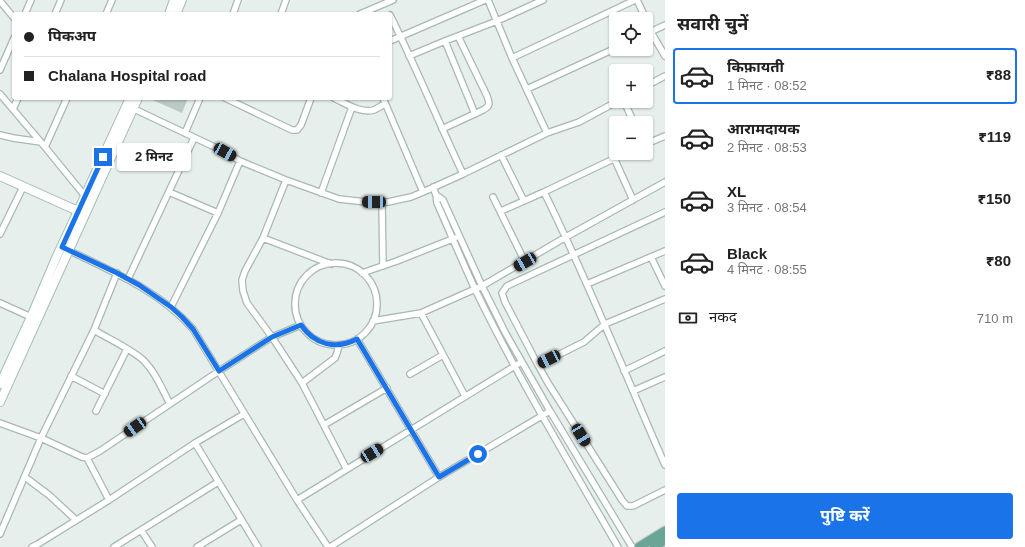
<!DOCTYPE html>
<html lang="hi">
<meta charset="utf-8">
<style>
body{margin:0;font-family:Arial,"Noto Sans Devanagari",sans-serif;background:#f6f6f6;color:#222;height:100vh;display:flex;flex-direction:column;font-size:15px;white-space:nowrap}
*{box-sizing:border-box;margin:0}
p{font-size:13px;color:#767676}
.icon{flex:none;width:22px;height:22px;fill:none;stroke:currentColor;stroke-width:2;stroke-linecap:round;stroke-linejoin:round}
.map{position:relative;flex:1;overflow:hidden}
.panel{display:flex;flex-direction:column;background:#fff;width:360px}
.panel>*{flex:none}
.hud{position:absolute;left:12px;top:12px;width:380px;height:88px;border-radius:4px;box-shadow:0 1px 3px #0004;display:grid;align-content:center;height:88px;padding:0 12px;background:#fff}
.tools{position:absolute;left:609px;top:12px;display:grid;gap:8px}
.tools a{display:grid;place-items:center;width:44px;height:44px;border-radius:4px;background:#fff;box-shadow:0 1px 3px #0004;font-size:20px}
.end{position:absolute;width:18px;height:18px;margin:-9px;border:5px solid #1a73e8;background:#fff;box-shadow:0 0 0 2px #fff}
.from{border-radius:50%}
.bubble{position:absolute;height:28px;border-radius:4px;background:#fff;box-shadow:0 1px 3px #0004;font-size:13px;font-weight:700;line-height:28px;text-align:center}
.car{position:absolute;width:12px;height:24px;margin:-12px -6px;border-radius:5px;box-shadow:0 0 3px 1px #0007;background:linear-gradient(#222 24%,#8ab4d8 0 40%,#222 0 76%,#8ab4d8 0 86%,#222 0)}
.hud b{display:flex;align-items:center;gap:14px;height:38px;font-size:15px}
.hud b+b{border-top:1px solid #e0e0e0}
.hud i{width:10px;height:10px;background:#222}
ul{padding:0;list-style:none}
li{display:flex;align-items:center;gap:12px;height:56px;margin:0 8px 6px;padding:0 4px;border:2px solid transparent;border-radius:4px}
li div{flex:1}
li b{display:block;font-size:15px}
li em{font-style:normal;font-weight:700}
li.on{border-color:#1a73e8}
li>.icon{width:36px;height:36px;stroke-width:1.5}
h2{padding:0 12px;font-size:18px;line-height:48px}
.pay{display:flex;align-items:center;gap:10px;height:44px;padding:0 12px;font-size:15px}
.pay p{margin-inline-start:auto}
.button{display:flex;gap:8px;margin-top:auto;padding:8px 12px}
.button a{flex:1;height:46px;border-radius:4px;background:#1a73e8;color:#fff;font-size:16px;font-weight:700;line-height:46px;text-align:center}
main{display:flex;flex:1;min-height:0}
.map>svg:first-child{display:block}
</style>
<main>
<div class="map">
<svg width="665" height="547" viewBox="0 0 665 547">
<rect width="100%" height="100%" fill="#e6efeb"/>
<path fill="#bbcac4" d="M148,98H188L182,113Z"/>
<g fill="none" stroke-linecap="round" stroke-linejoin="round">
<g stroke="#a8b8b2" stroke-width="8">
<path id="street" d="M488,0L512,58L547,133
M637,0L646,19
M0,1L14,18
M25,14L31,0
M55,14L61,0
M106,14L112,0
M233,14L238,0
M281,14L286,0
M360,14L393,0
M390,15C416,67 438,121 463,174
M646,20L651,32L665,56
M646,34L665,25
M390,41L485,0
M445,41L475,114
M409,56L445,41L497,21L543,0
M512,58L635,0
M0,70L14,38
M646,86L665,76
M527,89L616,48
M0,94L45,147L85,196
M225,98L292,130H297L301,125L311,98
M334,98C345,103 361,114 374,110C378,108 381,106 385,104
M383,98L423,192
M624,101L634,123
M132,108L225,152L240,161L286,180L339,199L366,202H388L411,197L423,192L463,174L547,133L579,122L618,101
M13,109L18,98
M442,129L483,110C490,106 490,104 487,96L458,36
M185,133L200,98
M0,135L13,138L41,142
M646,144L665,136
M45,147L67,98
M501,155L524,201
M614,158L633,200
M286,180L263,238L245,271L242,280L243,291L247,303L272,337L302,383L346,468
M433,187L436,195L437,203C450,232 462,261 475,289C518,378 569,462 618,547
M169,192L218,213
M544,192C588,281 625,374 665,465
M321,193L352,107
M436,195L443,200L482,286L506,334L550,411L632,547
M493,197L525,262
M382,202L383,266
M501,211L544,192L626,153
M665,212L507,286L502,293L505,302L538,365L548,383L622,500L627,506H633L665,490
M0,234L23,187
M263,238L331,264
M66,249C111,271 159,290 193,329L297,500L328,547
M651,257L665,286
M295 304a41 41 0 1 1 82 0a41 41 0 1 1-82 0Z
M117,273L94,330C109,339 129,348 142,359C155,371 162,389 170,404
M362,273L397,261L455,238
M128,279L194,138
M587,284L665,251
M0,303L31,317
M171,307L218,213L240,161
M421,313L465,396
M373,321L421,313L482,286L566,237L665,182
M357,339L439,477
M538,365L584,342L605,324L665,299
M624,371L665,351
M410,374L443,355
M71,376L105,394
M302,383L335,358L337,353L339,345
M633,391L665,377
M96,411L127,349
M0,423L41,438L82,457L87,458L100,451L219,371L272,337L301,325
M324,425L387,388
M195,443L244,414
M87,458L109,500
M25,477L49,495L76,520
M297,500L518,364
M141,530L152,547
M0,534L41,438L94,330
M32,547L38,544L109,500L195,443L258,547
M114,547L218,482
M197,547L241,520
M330,547L439,477L550,411"/>
</g>
<g stroke="#a4bbb3" stroke-width="10">
<path id="secondary" d="M169,14L174,0
M176,14L182,0
M0,176L78,211
M0,384L31,317L56,258L78,211L130,98
M0,402L138,98"/>
</g>
<g stroke="#c2cac8" stroke-width="11">
<path id="primary" d="M639,547L665,531
M654,547L665,540"/>
</g>
<use href="#street" stroke="#fff" stroke-width="5.5"/>
<use href="#secondary" stroke="#fff" stroke-width="8"/>
<use href="#primary" stroke="#6aa596" stroke-width="9"/>
</g>
<g fill="none" stroke-linecap="round" stroke-linejoin="round">
<path stroke="#1a73e8" stroke-width="5" d="M103,157L62,247L117,273L139,285L171,307L182,317L193,329L219,371L272,337L301,325C315,345 336,350 357,339L439,477L478,454"/>
</g>
</svg>
<div class="tools">
<a><svg class="icon" aria-label="locate" viewBox="0 0 24 24"><circle cx="12" cy="12" r="6"/><path d="M12 2v4M12 18v4M2 12h4M18 12h4"/></svg></a>
<a>+</a>
<a>−</a>
</div>
<i class="end from" style="left:478px;top:454px"></i>
<i class="end" style="left:103px;top:157px"></i>
<div class="bubble" style="left:117px;top:143px;width:74px">2 मिनट</div>
<i class="car" style="left:225px;top:152px;rotate:119deg"></i>
<i class="car" style="left:374px;top:202px;rotate:270deg"></i>
<i class="car" style="left:525px;top:262px;rotate:240deg"></i>
<i class="car" style="left:549px;top:359px;rotate:244deg"></i>
<i class="car" style="left:135px;top:427px;rotate:236deg"></i>
<i class="car" style="left:581px;top:435px;rotate:148deg"></i>
<i class="car" style="left:372px;top:453px;rotate:59deg"></i>
<div class="hud">
<b><i class="from"></i>पिकअप</b>
<b><i></i>Chalana Hospital road</b>
</div>
</div>
<section class="panel">
<h2>सवारी चुनें</h2>
<ul>
<li class="on"><svg class="icon" aria-label="car" viewBox="0 0 24 24"><path d="M5 17H2v-5l4-1 3-4h7l3 4 3 1v5h-3M9 17h6M6 11h13"/><circle cx="7" cy="17" r="2"/><circle cx="17" cy="17" r="2"/></svg><div><b>किफ़ायती</b><p>1 मिनट · 08:52</p></div><em>₹88</em></li>
<li><svg class="icon" aria-label="car" viewBox="0 0 24 24"><path d="M5 17H2v-5l4-1 3-4h7l3 4 3 1v5h-3M9 17h6M6 11h13"/><circle cx="7" cy="17" r="2"/><circle cx="17" cy="17" r="2"/></svg><div><b>आरामदायक</b><p>2 मिनट · 08:53</p></div><em>₹119</em></li>
<li><svg class="icon" aria-label="car" viewBox="0 0 24 24"><path d="M5 17H2v-5l4-1 3-4h7l3 4 3 1v5h-3M9 17h6M6 11h13"/><circle cx="7" cy="17" r="2"/><circle cx="17" cy="17" r="2"/></svg><div><b>XL</b><p>3 मिनट · 08:54</p></div><em>₹150</em></li>
<li><svg class="icon" aria-label="car" viewBox="0 0 24 24"><path d="M5 17H2v-5l4-1 3-4h7l3 4 3 1v5h-3M9 17h6M6 11h13"/><circle cx="7" cy="17" r="2"/><circle cx="17" cy="17" r="2"/></svg><div><b>Black</b><p>4 मिनट · 08:55</p></div><em>₹80</em></li>
</ul>
<div class="pay"><svg class="icon" aria-label="cash" viewBox="0 0 24 24"><path d="M3 7h18v10H3z"/><circle cx="12" cy="12" r="2"/></svg>नकद<p>710 m</p></div>
<div class="button"><a>पुष्टि करें</a></div>
</section>
</main>
